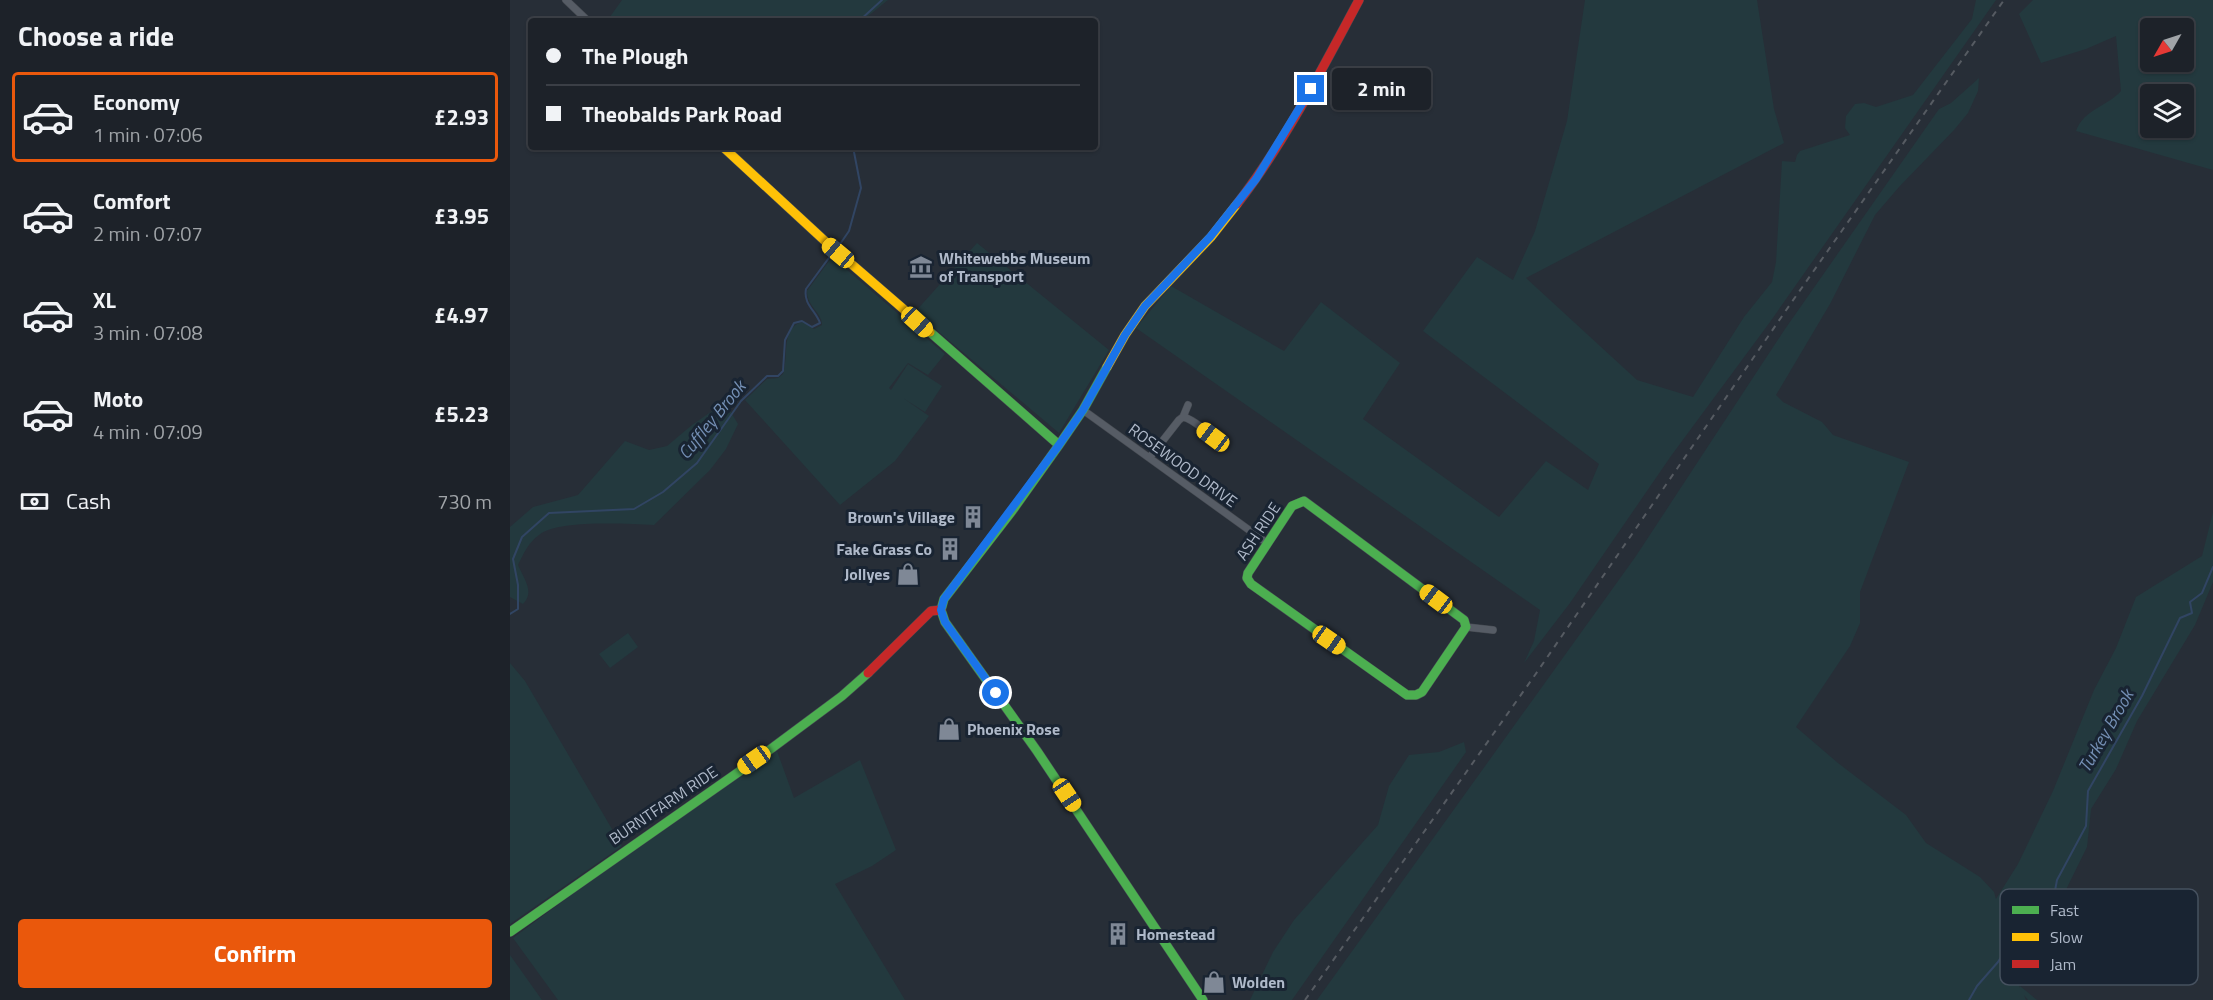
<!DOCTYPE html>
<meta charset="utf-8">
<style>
body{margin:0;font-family:"Titillium Web",sans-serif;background:#252a31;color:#f1f3f6;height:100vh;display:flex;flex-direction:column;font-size:22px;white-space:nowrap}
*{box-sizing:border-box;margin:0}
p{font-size:20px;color:#a0a4a8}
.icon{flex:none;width:33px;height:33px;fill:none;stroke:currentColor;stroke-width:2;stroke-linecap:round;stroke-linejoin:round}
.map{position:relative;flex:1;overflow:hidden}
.sheet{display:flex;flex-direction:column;background:#1d2229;width:510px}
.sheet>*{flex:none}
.banner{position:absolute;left:18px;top:18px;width:570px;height:132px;border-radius:6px;box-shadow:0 2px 4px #0004,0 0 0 2px #3b3f46;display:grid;align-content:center;height:132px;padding:0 18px;background:#1d2229}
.needle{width:39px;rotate:231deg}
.tools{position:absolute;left:1630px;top:18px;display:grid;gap:12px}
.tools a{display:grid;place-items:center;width:54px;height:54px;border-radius:6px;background:#1d2229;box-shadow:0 2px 4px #0004,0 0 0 2px #3b3f46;font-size:30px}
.end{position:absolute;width:27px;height:27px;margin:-14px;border:8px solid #1a73e8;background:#fff;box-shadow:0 0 0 3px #fff}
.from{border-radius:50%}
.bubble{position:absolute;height:42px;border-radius:6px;background:#1d2229;box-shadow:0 2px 4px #0004,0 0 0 2px #3b3f46;font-size:20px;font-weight:700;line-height:42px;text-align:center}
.car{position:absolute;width:18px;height:36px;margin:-18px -9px;border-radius:8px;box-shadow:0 0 4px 2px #0007;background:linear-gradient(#f5c518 24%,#345 0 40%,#f5c518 0 76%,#345 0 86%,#f5c518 0)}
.banner b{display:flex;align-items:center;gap:21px;height:57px;font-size:22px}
.banner b+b{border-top:2px solid #3b3f46}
.banner i{width:15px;height:15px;background:#f1f3f6}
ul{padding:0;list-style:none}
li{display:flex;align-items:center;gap:18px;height:90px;margin:0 12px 9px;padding:0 6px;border:3px solid transparent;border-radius:6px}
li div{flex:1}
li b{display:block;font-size:22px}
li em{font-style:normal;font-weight:700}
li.selected{border-color:#ea580c}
li>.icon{width:54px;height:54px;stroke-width:1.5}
h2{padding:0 18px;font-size:27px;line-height:72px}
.pay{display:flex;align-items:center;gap:15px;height:66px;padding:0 18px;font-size:22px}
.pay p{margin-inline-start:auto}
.button{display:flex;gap:12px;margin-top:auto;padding:12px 18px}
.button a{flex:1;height:69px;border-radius:6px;background:#ea580c;color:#fff;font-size:24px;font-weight:700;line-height:69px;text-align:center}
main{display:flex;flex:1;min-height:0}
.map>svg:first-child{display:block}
</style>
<main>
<section class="sheet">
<h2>Choose a ride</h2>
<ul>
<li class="selected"><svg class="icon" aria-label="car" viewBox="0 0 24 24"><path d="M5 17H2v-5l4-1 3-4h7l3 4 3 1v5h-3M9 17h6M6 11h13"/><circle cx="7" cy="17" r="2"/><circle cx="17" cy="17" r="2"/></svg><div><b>Economy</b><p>1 min · 07:06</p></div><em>£2.93</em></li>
<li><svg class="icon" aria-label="car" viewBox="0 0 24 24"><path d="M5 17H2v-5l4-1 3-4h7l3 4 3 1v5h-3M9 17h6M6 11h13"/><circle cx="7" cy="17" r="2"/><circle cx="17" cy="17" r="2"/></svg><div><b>Comfort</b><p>2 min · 07:07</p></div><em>£3.95</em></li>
<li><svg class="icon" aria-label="car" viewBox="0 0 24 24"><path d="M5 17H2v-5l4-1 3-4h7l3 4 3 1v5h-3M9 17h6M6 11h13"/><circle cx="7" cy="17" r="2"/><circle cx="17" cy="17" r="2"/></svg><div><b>XL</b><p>3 min · 07:08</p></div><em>£4.97</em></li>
<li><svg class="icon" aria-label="car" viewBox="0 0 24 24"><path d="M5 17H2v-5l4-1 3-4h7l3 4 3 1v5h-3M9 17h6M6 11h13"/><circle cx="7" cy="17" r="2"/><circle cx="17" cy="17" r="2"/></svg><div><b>Moto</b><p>4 min · 07:09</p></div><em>£5.23</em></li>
</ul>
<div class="pay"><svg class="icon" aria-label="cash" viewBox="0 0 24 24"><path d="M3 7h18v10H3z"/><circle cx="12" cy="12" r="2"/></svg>Cash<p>730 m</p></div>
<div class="button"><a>Confirm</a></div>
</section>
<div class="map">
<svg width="1703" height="1000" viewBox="0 0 1703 1000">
<rect width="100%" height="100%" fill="#272e37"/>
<path fill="#23393e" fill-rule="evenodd" d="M112,0H378L352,21H97Z
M1075,0H1247L1264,109L1274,143L1016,278L1127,380L1183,397L1234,317L1262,282L1266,262L1272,161L1285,162L1287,155L1290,151L1340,135L1335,128L1336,116L1345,104L1354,103L1366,107L1403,95L1462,19L1466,0H1486L1260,322L1161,456L1060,603L1014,663L1024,641L1030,610L626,328L661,286L774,351L811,302L890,363L853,419L989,517L1036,461L1078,490L1089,464L913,331L967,257L1003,280L1025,231L1057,121Z
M1523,0H1703V170L1566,131C1574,109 1598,106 1611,91L1606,36L1576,49L1531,63L1509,14ZM1641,28H1674V62H1641ZM1641,94H1674V128H1641Z
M1469,78L1468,91L1458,113L1444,130L1389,187L1365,215L1320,304L1266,395L1273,402L1312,422L1323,435L1399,462L1350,592V623L1340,646L1286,727L1328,763L1396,815L1416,843L1470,877L1484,892L1486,899L1508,864L1543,791L1584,690L1606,648L1626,597L1692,556L1703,512V582L1685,625L1627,721L1606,769L1581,809L1577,847L1548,906L1516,935L1503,967L1510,988V986L1527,1000H1518L1514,995L1516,1000H807L1126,556L1275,329L1429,109L1441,103Z
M467,243L599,350L549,433L405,312Z
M322,257L435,354L418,375L398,363L379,388L381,390L398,364L432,386L415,412L393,398L419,416L385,461L330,505L235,400L257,379L268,378L273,374C279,359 270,326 293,322L304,329L312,325C312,312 297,307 297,291Z
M215,402L228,424L216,449L200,470L144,525C118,524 48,519 29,535C18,543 14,553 8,565C14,579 25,592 13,604L0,597V527L23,507L68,495L115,441L139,450L157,446L182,425Z
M118,633L128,647L100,668L89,654Z
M0,663L15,681L112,846L0,924Z
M954,742L956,752L782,1000H740L763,952L784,920L868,825L879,786L899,755L929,752Z
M267,751L284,798L350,760L386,850L362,866L325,884L395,1000H48L3,938L96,869Z
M0,955L32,1000H0Z"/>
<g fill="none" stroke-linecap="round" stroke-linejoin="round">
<path stroke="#314563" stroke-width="2" d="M349,21L372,0
M328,247L339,231L351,188L343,147
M0,614L8,609V585L3,559L12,537L39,513L124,509L153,492L187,463L231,401L257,376H268L273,371L275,340L284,323L292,321L302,327L310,323C306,311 293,304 296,289L324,251
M1459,1000L1467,986L1488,962L1516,917L1527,915L1533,905L1544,896L1547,880L1576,826L1578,791L1632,696L1670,618L1682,613L1680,602L1692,593L1703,567"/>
<g stroke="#454a51" stroke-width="8">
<path id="street" d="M56,0L78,21
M573,410L757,543
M673,417L678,405
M640,457L669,420L673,417C687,420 696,435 710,438
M956,627L983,630"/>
</g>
<g stroke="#454a51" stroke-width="10">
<path id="fast" d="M420,332L549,445
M597,367L573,410L549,445L502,511L434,599L431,610L435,622L527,751L693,1000
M794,501L954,620L956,627L912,692L906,695H897L741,584L737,578L738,573L782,506Z
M0,932L250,757L332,696L358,673"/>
</g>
<g stroke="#454a51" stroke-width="10">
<path id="slow" d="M213,147L316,242L420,332
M597,367L615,335L635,306L701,237L727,204"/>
</g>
<g stroke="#454a51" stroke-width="10">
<path id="jam" d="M727,204C775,142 812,69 849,0
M358,673L421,611L431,610"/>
</g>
<use href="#street" stroke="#565c65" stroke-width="7"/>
<use href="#fast" stroke="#4caf50" stroke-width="9"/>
<use href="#slow" stroke="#ffc107" stroke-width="9"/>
<use href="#jam" stroke="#c62828" stroke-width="9"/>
<path stroke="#565b62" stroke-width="2" stroke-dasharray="6 6" stroke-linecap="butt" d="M795,1000L1025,675L1279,306L1494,0"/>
</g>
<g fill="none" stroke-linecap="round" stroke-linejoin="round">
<path stroke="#1a73e8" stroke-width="8" d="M486,693L435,622L431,610L434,599L549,445L573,410L615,335L635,306L700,237L746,179L801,89"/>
</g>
<defs>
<g id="museum-bare" transform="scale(1.8)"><path d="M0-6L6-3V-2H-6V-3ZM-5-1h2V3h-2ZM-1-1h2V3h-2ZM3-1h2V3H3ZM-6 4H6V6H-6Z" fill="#7f8896" stroke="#192432" stroke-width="2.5" paint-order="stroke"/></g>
<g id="building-bare" transform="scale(1.8)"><path d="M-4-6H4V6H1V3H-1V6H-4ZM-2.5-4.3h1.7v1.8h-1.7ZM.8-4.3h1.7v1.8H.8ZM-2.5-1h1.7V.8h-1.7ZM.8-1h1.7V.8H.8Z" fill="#7f8896" stroke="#192432" stroke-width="2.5" paint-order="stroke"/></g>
<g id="shop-bare" transform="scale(1.8)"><path d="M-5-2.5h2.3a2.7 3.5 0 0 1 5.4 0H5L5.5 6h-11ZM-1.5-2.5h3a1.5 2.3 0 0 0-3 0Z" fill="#7f8896" stroke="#192432" stroke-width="2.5" paint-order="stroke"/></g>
</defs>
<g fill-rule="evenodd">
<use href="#museum-bare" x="411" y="267"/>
<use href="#building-bare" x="463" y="517"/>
<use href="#building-bare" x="440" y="549"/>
<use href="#shop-bare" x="398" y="574"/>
<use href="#shop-bare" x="439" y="729"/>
<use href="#building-bare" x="608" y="934"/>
<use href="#shop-bare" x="704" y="982"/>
</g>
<g text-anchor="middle" stroke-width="6" stroke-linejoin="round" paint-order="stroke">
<g font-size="16" font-weight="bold" fill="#afb9c9" stroke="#192432" text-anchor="start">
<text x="429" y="264">Whitewebbs Museum<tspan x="429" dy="18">of Transport</tspan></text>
<text x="445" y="523" text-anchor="end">Brown's Village</text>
<text x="422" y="555" text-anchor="end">Fake Grass Co</text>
<text x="380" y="580" text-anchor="end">Jollyes</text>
<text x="457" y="735">Phoenix Rose</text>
<text x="626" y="940">Homestead</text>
<text x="722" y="988">Wolden</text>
</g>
<g font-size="16" fill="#afb9c9" stroke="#192432">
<text transform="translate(673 465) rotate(36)" y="6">ROSEWOOD DRIVE</text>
<text transform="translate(748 531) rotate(-56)" y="6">ASH RIDE</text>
<text transform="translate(153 805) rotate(-34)" y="6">BURNTFARM RIDE</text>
</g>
<g font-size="18" font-style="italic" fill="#748fb4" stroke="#192432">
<text transform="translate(202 420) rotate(-51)" y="6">Cuffley Brook</text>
<text transform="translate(1596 731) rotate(-60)" y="6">Turkey Brook</text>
</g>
</g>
<rect x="1490" y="889" width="198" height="96" rx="9" fill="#192432" stroke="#46515f" stroke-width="1.5"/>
<rect x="1502" y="906" width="27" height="8" fill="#4caf50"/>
<rect x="1502" y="933" width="27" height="8" fill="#ffc107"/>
<rect x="1502" y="960" width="27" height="8" fill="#c62828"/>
<g font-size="16" fill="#afb9c9">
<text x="1540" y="916">Fast</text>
<text x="1540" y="943">Slow</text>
<text x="1540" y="970">Jam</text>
</g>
</svg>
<div class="tools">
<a><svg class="needle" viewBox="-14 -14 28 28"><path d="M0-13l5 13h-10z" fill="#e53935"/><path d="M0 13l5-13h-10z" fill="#a0a4a8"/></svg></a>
<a><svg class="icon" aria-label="layers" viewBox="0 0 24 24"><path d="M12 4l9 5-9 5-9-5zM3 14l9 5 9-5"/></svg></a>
</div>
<i class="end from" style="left:486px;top:693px"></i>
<i class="end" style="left:801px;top:89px"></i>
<div class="bubble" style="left:822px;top:68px;width:99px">2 min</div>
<i class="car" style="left:328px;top:253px;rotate:310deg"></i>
<i class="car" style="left:407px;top:322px;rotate:132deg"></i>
<i class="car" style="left:703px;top:437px;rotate:307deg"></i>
<i class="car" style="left:926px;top:599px;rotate:307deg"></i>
<i class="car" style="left:819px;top:640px;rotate:125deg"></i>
<i class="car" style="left:244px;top:760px;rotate:235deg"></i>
<i class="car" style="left:557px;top:795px;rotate:146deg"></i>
<div class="banner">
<b><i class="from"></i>The Plough</b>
<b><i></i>Theobalds Park Road</b>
</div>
</div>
</main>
